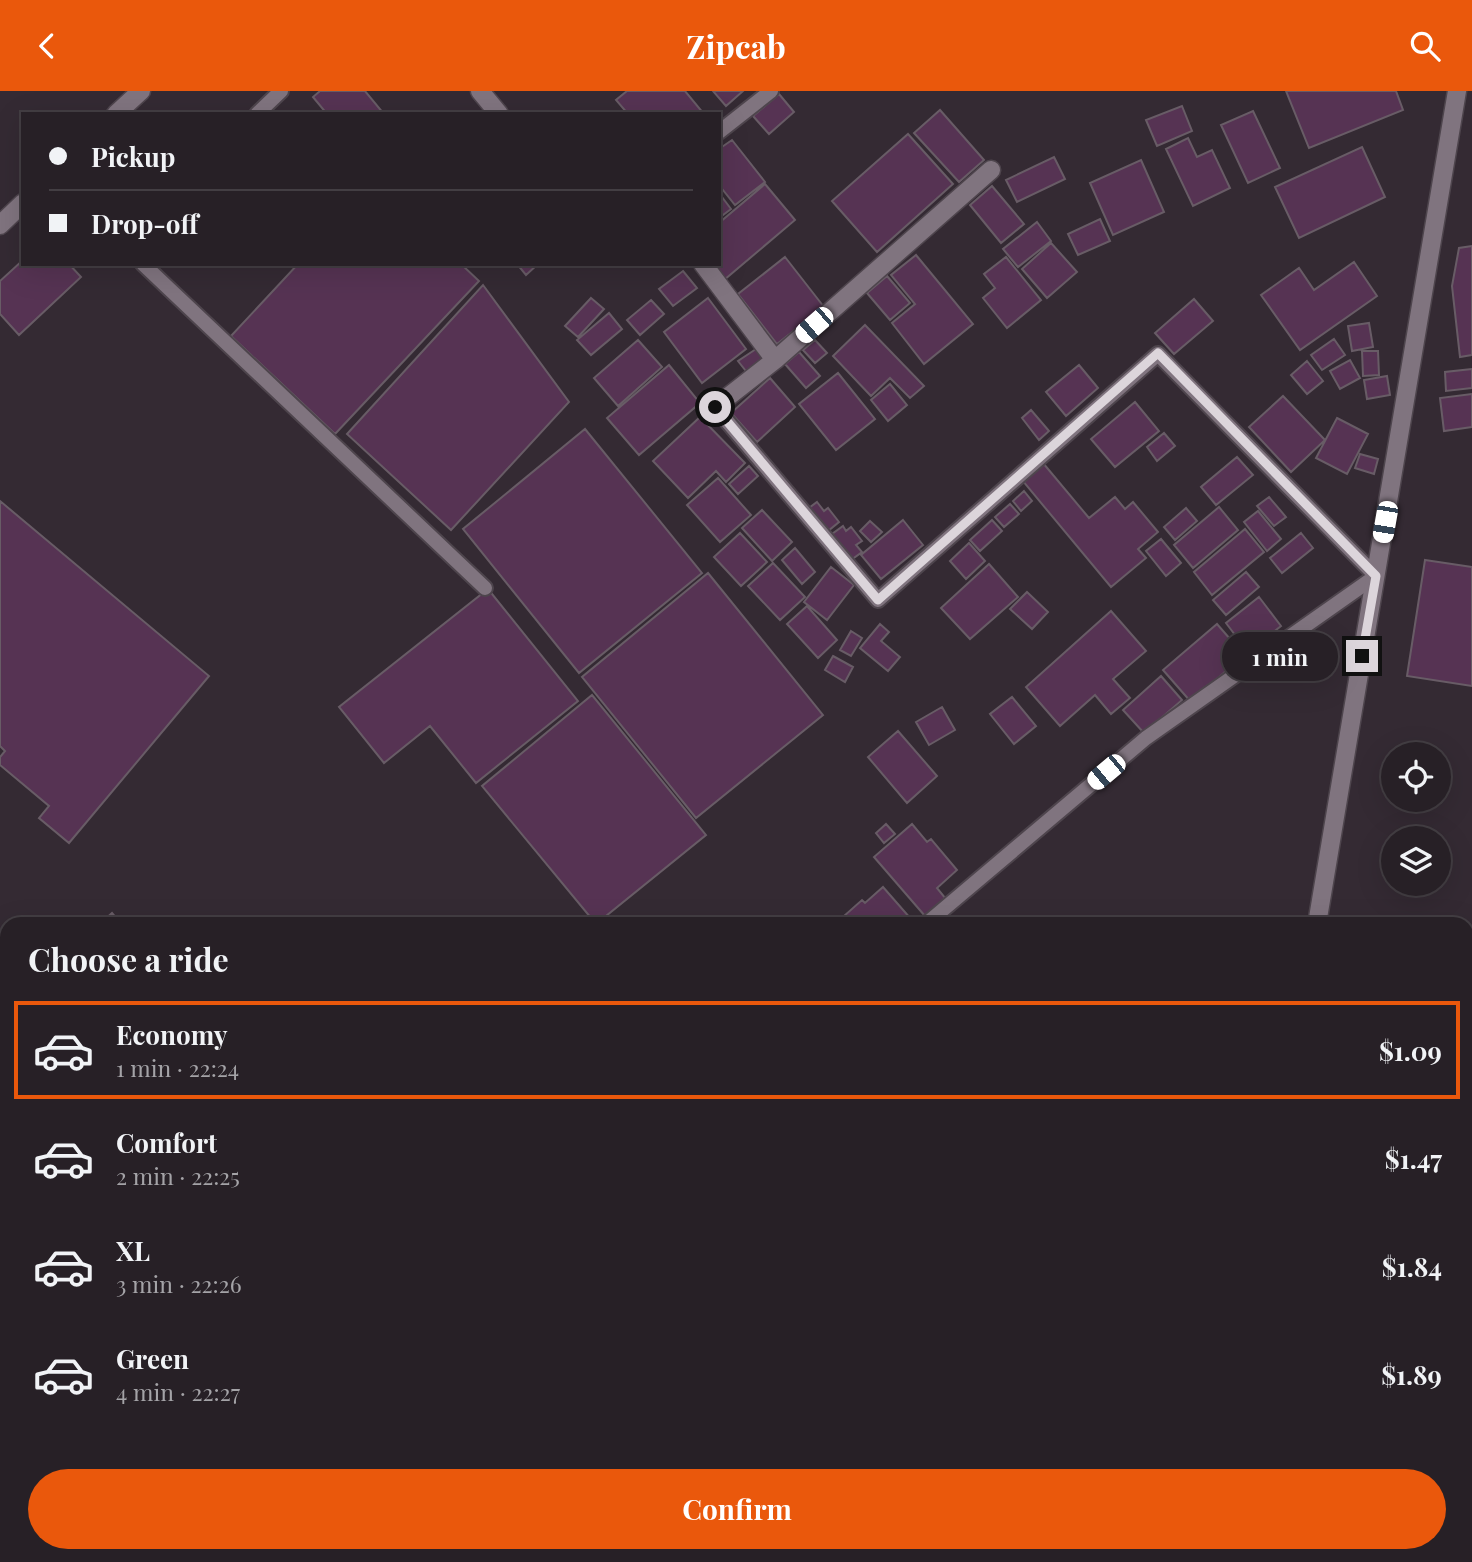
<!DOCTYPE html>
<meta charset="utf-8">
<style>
body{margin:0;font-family:"Playfair Display",serif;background:#332d32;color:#f1f3f6;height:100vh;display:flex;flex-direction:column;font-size:26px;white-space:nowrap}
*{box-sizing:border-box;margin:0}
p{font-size:23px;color:#a4a3a7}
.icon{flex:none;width:38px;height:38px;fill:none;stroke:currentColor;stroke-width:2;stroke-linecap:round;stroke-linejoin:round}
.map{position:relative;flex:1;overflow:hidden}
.details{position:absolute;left:0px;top:826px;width:1474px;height:646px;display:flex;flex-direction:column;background:#272026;border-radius:21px 21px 0 0;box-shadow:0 7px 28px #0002,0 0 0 2px #433e43}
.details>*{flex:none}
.guide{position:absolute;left:21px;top:21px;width:700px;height:154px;border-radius:0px;box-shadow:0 7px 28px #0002,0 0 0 2px #433e43;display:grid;align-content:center;height:154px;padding:0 28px;background:#272026}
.controls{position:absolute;left:1381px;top:651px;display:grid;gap:14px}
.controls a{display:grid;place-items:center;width:70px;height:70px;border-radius:50%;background:#272026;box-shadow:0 7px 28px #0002,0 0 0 2px #433e43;font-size:35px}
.end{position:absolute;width:32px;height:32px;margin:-16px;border:9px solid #dcd5db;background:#111;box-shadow:0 0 0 4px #111}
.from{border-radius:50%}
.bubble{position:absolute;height:49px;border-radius:24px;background:#272026;box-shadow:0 7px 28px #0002,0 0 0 2px #433e43;font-size:23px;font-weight:700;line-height:49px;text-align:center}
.car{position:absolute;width:21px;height:42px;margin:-21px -10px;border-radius:9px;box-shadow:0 0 5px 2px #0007;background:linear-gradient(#fff 24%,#345 0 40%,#fff 0 76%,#345 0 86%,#fff 0)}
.guide b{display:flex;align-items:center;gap:24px;height:66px;font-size:26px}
.guide b+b{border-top:2px solid #433e43}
.guide i{width:18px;height:18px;background:#f1f3f6}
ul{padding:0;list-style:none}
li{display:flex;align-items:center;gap:21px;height:98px;margin:0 14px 10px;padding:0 14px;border:4px solid transparent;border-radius:0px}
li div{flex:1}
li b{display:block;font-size:26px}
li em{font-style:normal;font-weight:700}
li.on{border-color:#ea580c}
li>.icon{width:63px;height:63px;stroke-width:1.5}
h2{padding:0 28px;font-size:32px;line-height:84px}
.button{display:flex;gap:14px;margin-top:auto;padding:14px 28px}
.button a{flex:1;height:80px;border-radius:42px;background:#ea580c;color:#fff;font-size:28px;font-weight:700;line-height:80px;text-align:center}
header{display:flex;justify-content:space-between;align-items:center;height:91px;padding:0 28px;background:#ea580c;color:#fff;font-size:32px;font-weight:700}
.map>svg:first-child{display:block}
</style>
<header><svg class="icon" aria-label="back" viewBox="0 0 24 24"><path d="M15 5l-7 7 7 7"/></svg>Zipcab<svg class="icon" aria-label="search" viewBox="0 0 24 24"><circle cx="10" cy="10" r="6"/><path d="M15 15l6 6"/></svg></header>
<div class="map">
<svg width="1472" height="1471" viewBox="0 0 1472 1471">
<rect width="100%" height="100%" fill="#342a33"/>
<path fill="#563353" stroke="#685c66" stroke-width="2" d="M320,0H365L384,23H327L313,6Z
M627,0H685L704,23H628L616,9Z
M713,0H743L726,15Z
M1286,0H1396L1403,19L1309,57Z
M779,3L794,21L769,43L753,25Z
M1182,15L1192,40L1157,55L1146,29Z
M940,19L984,69L959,91L914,42Z
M1253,20L1280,77L1248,92L1221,34Z
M908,43L953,93L877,161L832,110Z
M1188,47L1197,66L1212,59L1230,97L1193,115L1166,58Z
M732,49L765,91L735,114L719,94V58Z
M1362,56L1385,106L1299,147L1275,96Z
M1054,66L1065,88L1017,111L1006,89Z
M1141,69L1164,121L1113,144L1090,92Z
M765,93L795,129L724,189L711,173H719V132Z
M992,95L1024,133L1001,152L970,114Z
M719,102L731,118L719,127Z
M1100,128L1110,150L1078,164L1068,143Z
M1037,131L1051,150L1018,176L1003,158Z
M1051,152L1077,181L1047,207L1022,178Z
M1472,155V264L1460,266L1452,195L1459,157Z
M916,164L973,233L924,273L892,232L915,213L891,184Z
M785,166L824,216L777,253L738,203Z
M1006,166L1041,209L1007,237L983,207L995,197L984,183Z
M23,169V173H69L81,186L19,244L0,223V190Z
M1354,171L1377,205L1300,259L1261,204L1299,177L1314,199Z
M298,173H461L479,190L335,343L231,245Z
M517,173H538L526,184Z
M683,180L697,197L673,215L659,198Z
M887,185L910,212L890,229L867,202Z
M483,194L569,311L451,439L347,343Z
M591,207L604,218L578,246L565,235Z
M708,207L746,258L702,292L664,241Z
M1194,208L1213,230L1174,263L1155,242Z
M651,209L664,223L640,244L627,229Z
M609,222L622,238L591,264L577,249Z
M1369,232L1373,256L1352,260L1348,235Z
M865,234L924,295L910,307L890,287L871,305L833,265Z
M1334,248L1345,264L1322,279L1311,264Z
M638,249L662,276L618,315L594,287Z
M815,249L827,262L815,272L803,259Z
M756,258L766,272L749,284L738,270Z
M1362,260H1378L1379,284L1363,285Z
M799,261L820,285L806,297L785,273Z
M1350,269L1360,287L1340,298L1330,280Z
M1307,270L1323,290L1307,303L1291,284Z
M669,274L700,312L639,364L607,327Z
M1079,274L1098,297L1066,325L1046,301Z
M1472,278V297L1446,300L1445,281Z
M838,282L875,328L836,359L799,313Z
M1387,285L1390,304L1367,308L1364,289Z
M770,287L795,316L757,351L731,322Z
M890,293L907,314L888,330L871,309Z
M1472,303V336L1444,340L1440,307Z
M1283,305L1325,349L1291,381L1249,336Z
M1135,311L1159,340L1115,376L1091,348Z
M1031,319L1049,340L1039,349L1022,327Z
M700,326L745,372L726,391L716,380L688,407L653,370Z
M1337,327L1368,343L1347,383L1316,367Z
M585,338L702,482L579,582L463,438Z
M1164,342L1175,355L1157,370L1147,356Z
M1360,363L1378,368L1374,383L1355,377Z
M1237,366L1253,384L1216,414L1201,396Z
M1043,372L1089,427L1115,406L1125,418L1133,411L1158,441L1138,458L1146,467L1111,496L1022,389Z
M749,375L758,385L738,403L729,393Z
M718,387L751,424L720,451L687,414Z
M1024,400L1032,410L1021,420L1013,410Z
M1269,406L1286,426L1274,435L1257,415Z
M0,410L209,585L69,752L39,727L49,715L0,674V666L5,660L0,655Z
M817,411L824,420L828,417L839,431L828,440L809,417Z
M1010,413L1019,423L1004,436L995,426Z
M1219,416L1238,439L1193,477L1174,454Z
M1186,417L1197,430L1175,449L1164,436Z
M762,419L792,451L772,470L742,437Z
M1258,420L1281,448L1267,460L1244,431Z
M903,429L923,454L881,488L861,464Z
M992,429L1002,440L980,460L970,449Z
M870,430L882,441L871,451L860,440Z
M843,435L846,440L851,436L862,450L856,454L862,461L851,469L832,443Z
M1245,438L1264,461L1212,504L1194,481Z
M740,442L767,471L741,495L714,466Z
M1301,442L1313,457L1282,482L1270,467Z
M1161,448L1181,472L1166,485L1146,460Z
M969,452L985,470L966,488L950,470Z
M795,457L815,481L802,493L782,469Z
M1425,469L1472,476V595L1407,585Z
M773,472L805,506L780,529L748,495Z
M989,473L1018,506L970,548L941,517Z
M831,476L854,494L827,529L804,511Z
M1246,481L1259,496L1226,524L1213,509Z
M708,482L823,624L696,727L582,586Z
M488,498L578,610L476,692L430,635L384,672L339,616Z
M1027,501L1048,521L1032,538L1010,518Z
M1259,506L1281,535L1248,561L1226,532Z
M807,515L837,549L818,567L787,533Z
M1111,520L1146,560L1113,588L1130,607L1111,623L1095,604L1060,635L1026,596Z
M880,533L889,541L881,550L900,566L888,580L860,557Z
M1217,533L1244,564L1191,611L1163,579Z
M851,540L862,547L851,565L840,559Z
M833,565L853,576L845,591L825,579Z
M1161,585L1182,609L1144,642L1123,619Z
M592,604L706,744L596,833L482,695Z
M1012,606L1036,635L1014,653L990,623Z
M942,616L955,639L929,654L916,631Z
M898,640L937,685L907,712L868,666Z
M886,733L895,743L884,752L876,742Z
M912,733L927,751L931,748L957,779L937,797L946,808L925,825L874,766Z
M883,796L911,828L906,833H851L844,825L862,809L865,812Z
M112,822L121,833H100Z"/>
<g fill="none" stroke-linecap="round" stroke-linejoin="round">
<g stroke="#4e454d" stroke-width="18">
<path id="lane" d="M257,23L281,0
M719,41L771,0
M143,173L485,497
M715,316L878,509L1158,263L1376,485L1146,647L926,833
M0,1017L7,1016
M1466,1433L1472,1434"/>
</g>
<g stroke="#4e454d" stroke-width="21">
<path id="street" d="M480,0L499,23
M116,23L141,0
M0,134L23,112
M703,173L775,269L715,316
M775,269L991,79
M562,1471L726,1465"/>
</g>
<g stroke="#4e454d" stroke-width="21">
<path id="secondary" d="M1317,833L1457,0
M1189,1471L1190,1465"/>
</g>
<use href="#lane" stroke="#80747f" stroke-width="14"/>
<use href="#street" stroke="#80747f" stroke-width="18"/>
<use href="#secondary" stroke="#80747f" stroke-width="18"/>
</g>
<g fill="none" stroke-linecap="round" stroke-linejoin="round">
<path stroke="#dcd5db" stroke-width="9" d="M715,316L878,509L1158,262L1376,485L1362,565"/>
</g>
</svg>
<div class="controls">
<a><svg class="icon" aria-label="locate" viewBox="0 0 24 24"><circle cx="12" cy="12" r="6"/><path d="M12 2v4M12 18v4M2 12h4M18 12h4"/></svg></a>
<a><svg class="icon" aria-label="layers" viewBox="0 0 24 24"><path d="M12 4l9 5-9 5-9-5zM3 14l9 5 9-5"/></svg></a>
</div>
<i class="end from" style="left:715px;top:316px"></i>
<i class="end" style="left:1362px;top:565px"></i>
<div class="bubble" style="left:1222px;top:541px;width:116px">1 min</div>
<i class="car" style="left:814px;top:234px;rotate:229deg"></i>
<i class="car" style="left:1385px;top:431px;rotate:190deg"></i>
<i class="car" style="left:1106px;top:681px;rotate:230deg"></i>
<div class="guide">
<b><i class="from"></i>Pickup</b>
<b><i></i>Drop-off</b>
</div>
<section class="details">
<h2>Choose a ride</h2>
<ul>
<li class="on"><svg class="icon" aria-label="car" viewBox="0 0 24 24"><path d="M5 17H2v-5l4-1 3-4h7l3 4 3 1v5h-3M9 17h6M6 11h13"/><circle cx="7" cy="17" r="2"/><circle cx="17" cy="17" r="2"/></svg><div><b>Economy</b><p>1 min · 22:24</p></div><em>$1.09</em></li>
<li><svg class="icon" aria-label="car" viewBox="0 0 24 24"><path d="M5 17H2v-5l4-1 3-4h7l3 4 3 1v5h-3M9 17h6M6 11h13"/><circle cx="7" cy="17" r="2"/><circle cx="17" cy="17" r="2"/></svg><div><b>Comfort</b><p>2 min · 22:25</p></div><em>$1.47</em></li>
<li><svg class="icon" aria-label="car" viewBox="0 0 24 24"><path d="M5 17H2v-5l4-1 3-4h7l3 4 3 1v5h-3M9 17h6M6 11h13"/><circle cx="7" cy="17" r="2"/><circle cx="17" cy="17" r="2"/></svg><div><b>XL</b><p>3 min · 22:26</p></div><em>$1.84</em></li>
<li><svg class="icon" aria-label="car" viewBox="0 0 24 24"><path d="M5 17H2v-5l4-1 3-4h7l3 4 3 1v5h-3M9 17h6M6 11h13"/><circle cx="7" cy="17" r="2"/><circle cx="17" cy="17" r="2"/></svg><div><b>Green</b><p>4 min · 22:27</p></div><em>$1.89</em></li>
</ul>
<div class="button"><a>Confirm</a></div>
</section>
</div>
